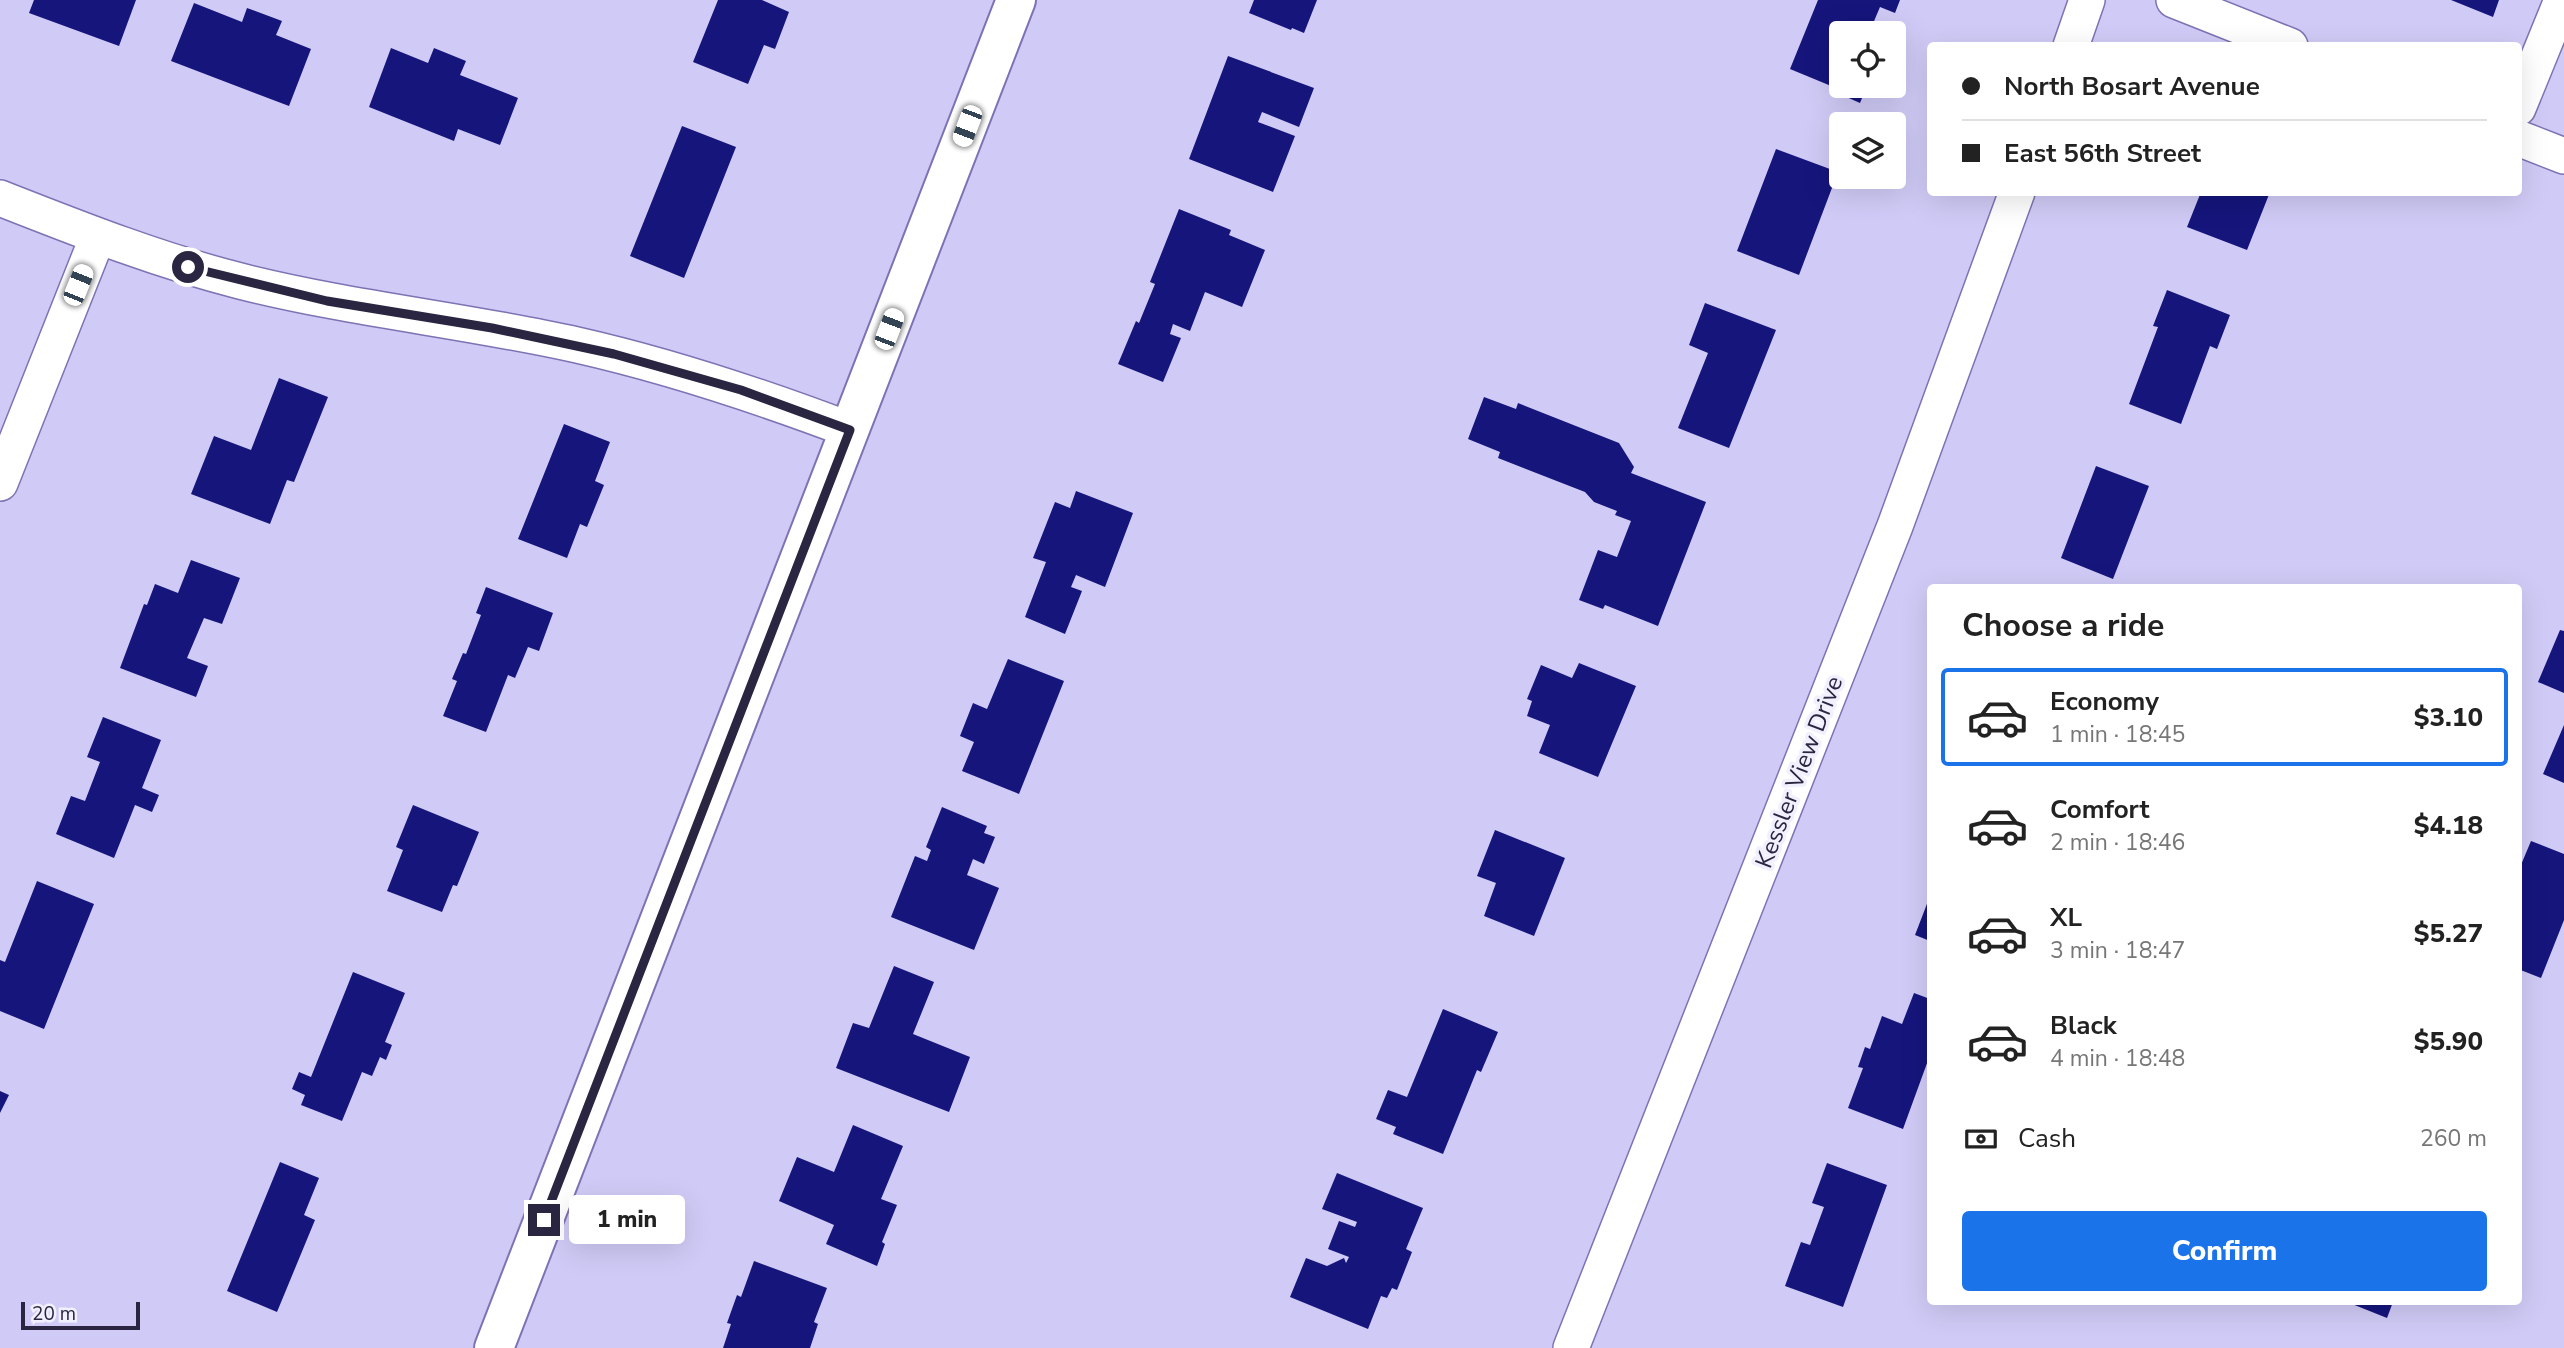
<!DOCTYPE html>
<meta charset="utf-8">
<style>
body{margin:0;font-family:"Nunito Sans",sans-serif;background:#f2f2f2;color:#222;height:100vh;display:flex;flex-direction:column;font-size:26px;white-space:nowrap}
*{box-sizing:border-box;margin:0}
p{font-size:23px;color:#767676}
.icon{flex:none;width:38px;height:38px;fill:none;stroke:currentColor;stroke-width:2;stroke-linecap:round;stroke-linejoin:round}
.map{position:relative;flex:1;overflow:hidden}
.side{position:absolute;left:1927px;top:584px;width:595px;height:721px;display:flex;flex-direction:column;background:#fff;border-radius:7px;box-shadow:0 7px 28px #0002}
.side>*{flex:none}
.hud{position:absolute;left:1927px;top:42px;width:595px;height:154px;border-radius:7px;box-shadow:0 7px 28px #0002;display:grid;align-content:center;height:154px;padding:0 35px;background:#fff}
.tools{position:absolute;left:1829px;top:21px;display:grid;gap:14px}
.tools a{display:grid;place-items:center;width:77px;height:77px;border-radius:7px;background:#fff;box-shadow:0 7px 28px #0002;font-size:35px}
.scale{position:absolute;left:21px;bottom:18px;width:119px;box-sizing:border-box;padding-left:7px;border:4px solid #2a2541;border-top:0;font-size:19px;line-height:24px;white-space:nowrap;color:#2a2541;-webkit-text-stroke:5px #f1f0ff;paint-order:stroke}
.end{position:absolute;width:32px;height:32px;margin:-16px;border:9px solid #2a2541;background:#fff;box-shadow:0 0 0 4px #fff}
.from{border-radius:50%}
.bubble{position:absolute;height:49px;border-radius:7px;background:#fff;box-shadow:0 7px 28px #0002;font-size:23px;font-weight:800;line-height:49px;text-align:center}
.car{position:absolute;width:21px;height:42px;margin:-21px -10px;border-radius:9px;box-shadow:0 0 5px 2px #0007;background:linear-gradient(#fff 24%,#345 0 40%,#fff 0 76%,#345 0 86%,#fff 0)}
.hud b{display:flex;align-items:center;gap:24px;height:66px;font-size:26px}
.hud b+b{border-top:2px solid #e0e0e0}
.hud i{width:18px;height:18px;background:#222}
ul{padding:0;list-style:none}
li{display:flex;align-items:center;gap:21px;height:98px;margin:0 14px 10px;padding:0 21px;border:4px solid transparent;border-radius:7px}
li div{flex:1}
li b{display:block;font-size:26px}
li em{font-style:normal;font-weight:800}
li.active{border-color:#1a73e8}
li>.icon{width:63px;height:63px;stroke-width:1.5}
h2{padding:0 35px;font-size:32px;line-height:84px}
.pay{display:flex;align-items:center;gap:18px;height:77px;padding:0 35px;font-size:26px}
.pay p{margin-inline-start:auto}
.cta{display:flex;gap:14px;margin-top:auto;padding:14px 35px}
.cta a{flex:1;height:80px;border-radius:7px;background:#1a73e8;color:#fff;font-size:28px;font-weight:800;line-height:80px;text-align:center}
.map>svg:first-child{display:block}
</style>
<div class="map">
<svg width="2564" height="1348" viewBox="0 0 2564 1348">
<rect width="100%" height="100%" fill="#d0cbf6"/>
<path fill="#15157c" d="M34,0H136L119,46L29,13Z
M718,0H762L789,12L775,49L764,45L748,84L693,62Z
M1254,0H1317L1304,33L1292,28L1291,30L1249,13Z
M1818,0H1900L1895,13L1880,7L1869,33H1841V86H1867L1860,103L1835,92L1836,88L1790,69Z
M2451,0H2499L2493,17Z
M194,3L242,22L247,8L282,21L276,35L311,49L289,106L171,61Z
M391,48L428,63L434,48L466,61L460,75L518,98L500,145L458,129L454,141L369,107Z
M1228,56L1314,88L1299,127L1262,112L1258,122L1295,136L1273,192L1189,159Z
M682,126L736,147L684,278L630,256Z
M1776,149L1838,172L1799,275L1737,251Z
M2201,192H2270L2247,250L2187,227Z
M1179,209L1231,230L1229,235L1265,250L1242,307L1205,292L1190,331L1173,324L1170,334L1181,338L1163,382L1118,364L1136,321L1139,323L1155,284L1150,282Z
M2167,290L2230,315L2217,349L2210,346L2181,424L2129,404L2158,327L2153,326Z
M1705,303L1776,330L1729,448L1678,428L1708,353L1689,345Z
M279,378L328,397L294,482L287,480L270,524L191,494L214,436L251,450Z
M1484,397L1516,409L1518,403L1619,443L1634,467L1631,473L1706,502L1658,626L1605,605L1603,609L1579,600L1598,550L1617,557L1631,521L1615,515L1617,511L1594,502L1585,492L1498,458L1500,452L1468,439Z
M564,424L610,442L595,481L604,485L587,527L580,524L567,558L518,539Z
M2096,466L2149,486L2113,579L2061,558Z
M1076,491L1133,513L1105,587L1076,575L1071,587L1082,591L1065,634L1025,617L1046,562L1033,558L1055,502L1070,508Z
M191,560L240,578L222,624L204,618L187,658L208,666L196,697L120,668L144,604L147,605L155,584L178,593Z
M486,587L553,613L539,651L528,647L515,678L508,675L486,732L443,716L457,681L452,679L463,653L466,654L481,615L476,613Z
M2560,630L2564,631V693L2538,682Z
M1008,659L1064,681L1019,794L962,771L974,742L960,736L973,703L987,709Z
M1579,663L1636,686L1598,777L1539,753L1550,725L1527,716L1532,701L1527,699L1541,665L1572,678Z
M103,717L161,740L142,788L159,795L152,812L135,805L114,858L56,834L71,796L85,801L100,762L87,757Z
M2564,725V783L2543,774Z
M413,805L479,832L457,886L453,885L442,912L387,891L403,850L396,847Z
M942,807L987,826L984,833L995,837L984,864L973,859L967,875L999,888L974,950L891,917L915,856L927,861L931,850L926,847Z
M1495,830L1565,858L1534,936L1484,916L1496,883L1477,876Z
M2531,841L2564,854V920L2541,978L2518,969V872Z
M37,881L94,904L44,1029L0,1011V960L5,962Z
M1930,896V941L1915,935Z
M894,966L934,982L913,1034L970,1057L949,1112L836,1068L853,1023L869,1028Z
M353,972L405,993L385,1042L392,1045L386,1060L380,1057L372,1076L362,1072L342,1121L301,1105L305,1095L292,1089L299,1072L311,1077Z
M1914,993L1930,999V1055L1903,1129L1848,1108L1863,1068L1858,1067L1865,1047L1870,1049L1882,1016L1902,1024Z
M1443,1009L1498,1032L1481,1072L1477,1070L1443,1154L1393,1134L1396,1127L1376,1119L1388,1090L1407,1097Z
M0,1091L9,1095L0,1113Z
M853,1125L903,1146L881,1199L897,1205L882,1242L885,1244L877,1266L826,1244L834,1225L779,1201L797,1157L834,1172Z
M280,1162L319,1178L304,1215L315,1220L277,1312L227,1291Z
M1827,1163L1887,1185L1843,1307L1785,1286L1801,1242L1810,1245L1824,1207L1812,1203Z
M1337,1173L1423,1208L1406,1249L1412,1252L1397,1290L1392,1288L1387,1298L1381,1296L1368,1329L1290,1297L1306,1258L1327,1266L1344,1258L1346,1263L1349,1257L1328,1249L1339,1221L1355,1227L1357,1222L1322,1209Z
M754,1261L827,1288L814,1322L818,1324L810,1348H723L731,1324L727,1323L737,1295L741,1297Z
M2347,1302H2393L2387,1318Z"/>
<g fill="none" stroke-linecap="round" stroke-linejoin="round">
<g stroke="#7d73b4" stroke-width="38">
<path id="minor" d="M2174,0L2290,46
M2071,46L2087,0
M2518,108L2562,0
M2518,138L2564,156
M0,198C79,229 157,260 240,281C351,309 465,320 577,345C670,366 760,396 850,430
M0,483L98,236
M1571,1348L1895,526L2017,192"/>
</g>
<g stroke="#7d73b4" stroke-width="42">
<path id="tertiary" d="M494,1348L1016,0"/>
</g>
<use href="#minor" stroke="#fff" stroke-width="35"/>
<use href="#tertiary" stroke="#fff" stroke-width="38"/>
</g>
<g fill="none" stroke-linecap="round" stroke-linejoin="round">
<path stroke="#2a2541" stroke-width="9" d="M188,267L327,301L492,328L614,354L741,390L850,430L544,1220"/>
</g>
<g text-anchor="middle" stroke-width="7" stroke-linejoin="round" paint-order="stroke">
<g font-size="24" fill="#2a2541" stroke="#f1f0ff">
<text transform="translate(1799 772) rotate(-69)" y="8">Kessler View Drive</text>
</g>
</g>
</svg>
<div class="tools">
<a><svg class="icon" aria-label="locate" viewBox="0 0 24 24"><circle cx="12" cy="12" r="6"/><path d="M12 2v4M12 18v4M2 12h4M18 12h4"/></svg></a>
<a><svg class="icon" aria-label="layers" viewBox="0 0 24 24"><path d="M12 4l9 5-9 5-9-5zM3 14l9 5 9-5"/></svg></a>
</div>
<div class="scale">20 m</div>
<i class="end from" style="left:188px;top:267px"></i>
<i class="end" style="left:544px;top:1220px"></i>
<div class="bubble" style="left:569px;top:1195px;width:116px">1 min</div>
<i class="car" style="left:967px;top:126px;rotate:201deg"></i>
<i class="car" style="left:78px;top:285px;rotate:22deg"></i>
<i class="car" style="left:889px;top:329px;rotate:21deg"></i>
<div class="hud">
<b><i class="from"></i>North Bosart Avenue</b>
<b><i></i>East 56th Street</b>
</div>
<section class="side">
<h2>Choose a ride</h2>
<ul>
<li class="active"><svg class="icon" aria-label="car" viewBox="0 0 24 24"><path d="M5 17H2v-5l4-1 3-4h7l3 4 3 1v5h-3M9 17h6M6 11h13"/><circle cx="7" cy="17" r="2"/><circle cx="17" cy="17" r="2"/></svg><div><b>Economy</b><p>1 min · 18:45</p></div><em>$3.10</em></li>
<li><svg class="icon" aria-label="car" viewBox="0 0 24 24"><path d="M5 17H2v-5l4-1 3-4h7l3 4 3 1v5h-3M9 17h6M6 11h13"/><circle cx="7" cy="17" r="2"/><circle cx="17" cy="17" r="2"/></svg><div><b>Comfort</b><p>2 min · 18:46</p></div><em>$4.18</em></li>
<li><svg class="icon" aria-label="car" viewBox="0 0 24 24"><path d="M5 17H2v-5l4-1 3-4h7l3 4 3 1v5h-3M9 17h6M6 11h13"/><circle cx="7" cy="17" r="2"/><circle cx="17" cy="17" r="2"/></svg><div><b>XL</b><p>3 min · 18:47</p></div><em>$5.27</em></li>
<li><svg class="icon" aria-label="car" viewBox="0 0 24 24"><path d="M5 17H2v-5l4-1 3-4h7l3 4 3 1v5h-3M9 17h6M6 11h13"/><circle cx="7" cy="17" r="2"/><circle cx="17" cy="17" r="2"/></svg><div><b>Black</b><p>4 min · 18:48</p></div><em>$5.90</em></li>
</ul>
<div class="pay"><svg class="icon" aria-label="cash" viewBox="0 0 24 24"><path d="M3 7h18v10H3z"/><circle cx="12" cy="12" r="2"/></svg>Cash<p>260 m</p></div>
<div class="cta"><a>Confirm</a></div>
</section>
</div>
